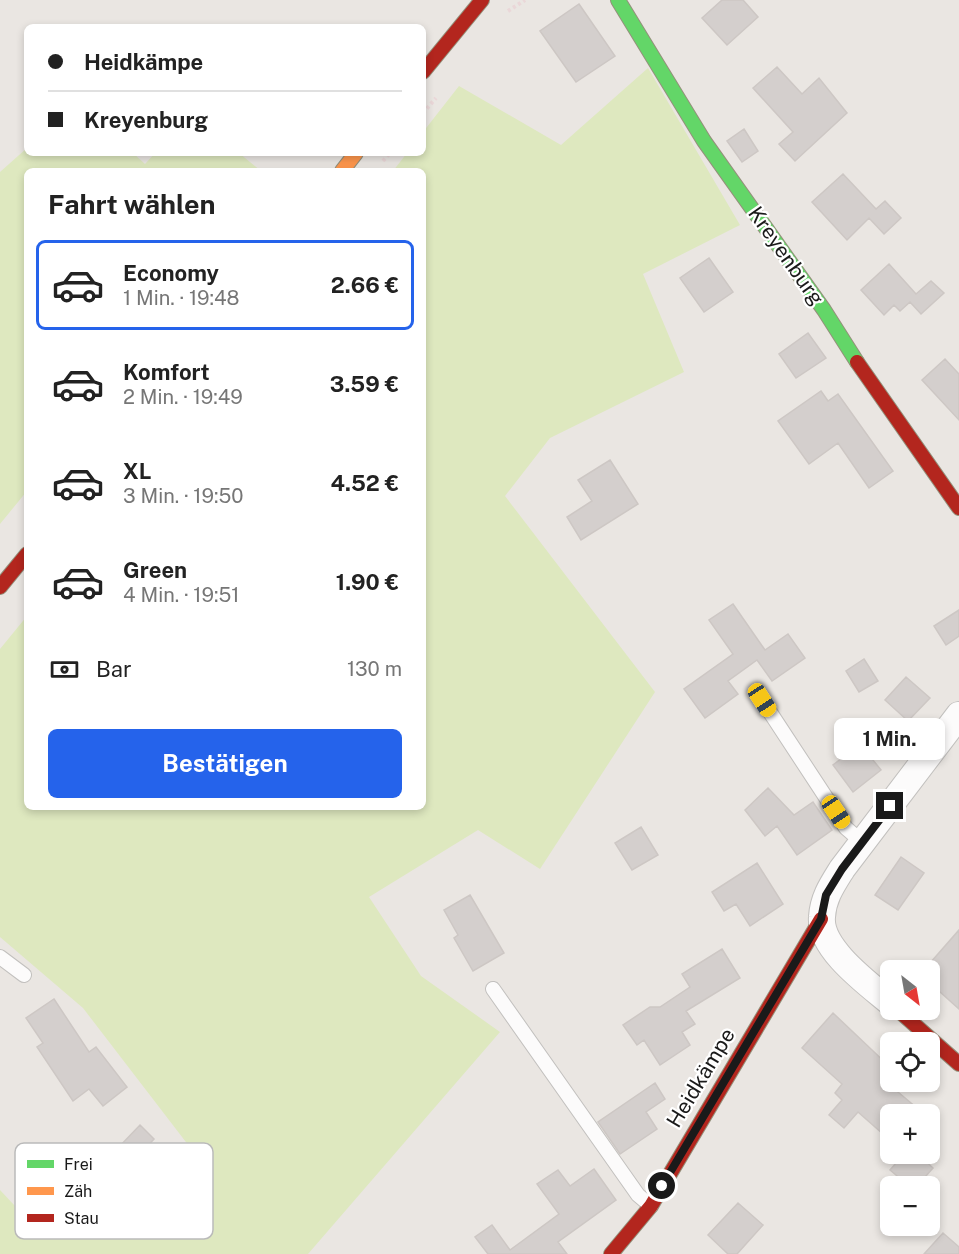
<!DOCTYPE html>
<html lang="de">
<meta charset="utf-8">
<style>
body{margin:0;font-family:"Public Sans",sans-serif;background:#f2f2f2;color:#222;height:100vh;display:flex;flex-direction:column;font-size:22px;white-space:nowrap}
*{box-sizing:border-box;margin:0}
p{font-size:20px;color:#767676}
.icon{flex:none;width:33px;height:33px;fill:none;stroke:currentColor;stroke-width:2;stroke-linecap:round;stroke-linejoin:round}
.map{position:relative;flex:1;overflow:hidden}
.panel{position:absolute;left:24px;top:168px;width:402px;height:642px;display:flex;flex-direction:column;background:#fff;border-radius:9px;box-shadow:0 3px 9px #0003}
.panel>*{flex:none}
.guide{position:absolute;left:24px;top:24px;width:402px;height:132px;border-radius:9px;box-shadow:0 3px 9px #0003;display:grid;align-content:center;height:132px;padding:0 24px;background:#fff}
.needle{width:39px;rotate:149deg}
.controls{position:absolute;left:880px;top:960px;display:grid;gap:12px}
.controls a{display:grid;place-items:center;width:60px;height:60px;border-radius:9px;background:#fff;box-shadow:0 3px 9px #0003;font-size:30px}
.end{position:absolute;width:27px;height:27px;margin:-14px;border:8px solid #1a1a1a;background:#fff;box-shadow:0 0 0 3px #fff}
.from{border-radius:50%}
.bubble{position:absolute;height:42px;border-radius:9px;background:#fff;box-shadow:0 3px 9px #0003;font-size:20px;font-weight:700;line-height:42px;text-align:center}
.car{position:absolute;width:18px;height:36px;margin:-18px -9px;border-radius:8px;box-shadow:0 0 4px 2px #0007;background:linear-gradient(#f5c518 24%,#345 0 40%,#f5c518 0 76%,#345 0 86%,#f5c518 0)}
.guide b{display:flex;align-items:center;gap:21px;height:57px;font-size:22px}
.guide b+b{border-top:2px solid #e0e0e0}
.guide i{width:15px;height:15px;background:#222}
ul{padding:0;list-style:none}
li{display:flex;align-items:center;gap:18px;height:90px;margin:0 12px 9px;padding:0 12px;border:3px solid transparent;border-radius:9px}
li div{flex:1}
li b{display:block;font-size:22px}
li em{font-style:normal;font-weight:700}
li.selected{border-color:#2563eb}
li>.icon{width:54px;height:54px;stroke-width:1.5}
h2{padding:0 24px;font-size:27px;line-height:72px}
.pay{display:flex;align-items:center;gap:15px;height:66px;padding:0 24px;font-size:22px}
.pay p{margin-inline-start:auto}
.action{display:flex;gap:12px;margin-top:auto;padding:12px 24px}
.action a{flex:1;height:69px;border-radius:9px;background:#2563eb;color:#fff;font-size:24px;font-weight:700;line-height:69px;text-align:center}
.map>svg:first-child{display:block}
</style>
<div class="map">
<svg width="959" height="1254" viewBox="0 0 959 1254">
<rect width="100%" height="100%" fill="#eae6e2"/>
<path fill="#dee8bf" d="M648,68L740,225L643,274L684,372L550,438L505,496L655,692L540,869L478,830L369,897L421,976L500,1032L308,1254H0V1190L15,1206L59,1163L144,1238L212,1176L83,1008L0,937V649L27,616V807H423V171H393L407,153H423V132L459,86L561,145Z
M27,148V153H133L145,164L155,153H239L261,171H27V491L0,524V172Z"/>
<path fill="#d4cfcd" stroke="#cdc7c4" stroke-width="1.5" d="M722,0H743L758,17L727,45L702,18Z
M579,4L615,56L576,82L540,31Z
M777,67L802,94L819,78L847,113L795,161L779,144L793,132L753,88Z
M744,129L758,151L742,162L727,141Z
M843,174L876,209L885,201L901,218L884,234L869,218L847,240L812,202Z
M709,258L733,292L704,312L680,278Z
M889,264L916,294L931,281L944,293L921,314L910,302L900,311L894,305L884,315L861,290Z
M808,333L826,358L796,378L779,354Z
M945,359L959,374V420L922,380Z
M821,391L828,401L838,394L893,471L869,488L838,443L809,464L778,421Z
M610,460L638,504L581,540L567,517L592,501L578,480Z
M733,604L765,650L788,634L805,658L772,681L757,660L728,681L738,694L705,718L684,689L733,654L709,620Z
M959,610V636L946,645L934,626Z
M864,659L878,681L859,692L846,671Z
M906,677L930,698L908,721L885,700Z
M860,744L881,770L853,792L833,765Z
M768,788L794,815L813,802L832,830L797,855L777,826L765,836L745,810Z
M641,827L658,855L632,870L615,843Z
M901,857L924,873L898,910L875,895Z
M757,863L783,904L750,926L736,904L724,911L712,892Z
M470,895L504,953L473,971L454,938L458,935L444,910Z
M959,930V1009L930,983V963Z
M722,949L740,978L686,1011L695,1024L682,1032L690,1045L660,1065L644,1040L637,1045L623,1025L650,1007H660L690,987L682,974Z
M54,999L89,1052L96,1047L127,1087L103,1106L89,1089L73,1101L37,1047L43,1043L26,1018Z
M833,1013L891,1068V1082H907L898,1092L924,1114H891V1141L858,1112L844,1128L829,1115L842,1100L835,1093L842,1084L802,1048Z
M655,1083L665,1099L646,1112L657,1129L620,1154L598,1122Z
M140,1125L154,1139L132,1163L117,1149Z
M904,1154H918L933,1168L917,1186H909L890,1170Z
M594,1169L616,1200L558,1242L567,1254H488L475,1237L492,1225L510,1250L559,1214L537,1184L558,1170L570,1186Z
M738,1203L763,1225L737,1254H728L708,1235Z
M943,1233L959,1247V1254H924Z"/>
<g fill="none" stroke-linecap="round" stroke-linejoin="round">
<g stroke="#c2c0be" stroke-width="16">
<path id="lane" d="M762,700L846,828L862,842
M0,957L24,975
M493,989L638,1195L651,1206"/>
</g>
<g stroke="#c2c0be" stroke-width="28">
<path id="street" d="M891,1003C870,985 819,949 822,917C823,898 832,885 842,869L959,715"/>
</g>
<g stroke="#94907b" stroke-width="16">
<path id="fast" d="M618,0L704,141L824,310L857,362"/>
</g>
<g stroke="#94907b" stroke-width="16">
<path id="slow" d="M342,171L356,153"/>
</g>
<g stroke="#94907b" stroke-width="16">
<path id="jam" d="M423,72L482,0
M857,362L959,508
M0,587L27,554
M898,1010L959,1064
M611,1254L651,1206L821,919"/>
</g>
<path stroke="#ead7d8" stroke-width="4" stroke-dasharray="3 3" stroke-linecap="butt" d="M508,11L525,0
M423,113L436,98
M383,161L390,153"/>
<use href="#lane" stroke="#fcfbfb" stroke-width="14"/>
<use href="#street" stroke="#fcfbfb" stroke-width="26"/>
<use href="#fast" stroke="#63d668" stroke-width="14"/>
<use href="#slow" stroke="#ff974d" stroke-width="14"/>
<use href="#jam" stroke="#b3261e" stroke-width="14"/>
</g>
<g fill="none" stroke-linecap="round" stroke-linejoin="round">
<path stroke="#1a1a1a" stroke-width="8" d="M662,1186L821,919L826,895L842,869L890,806"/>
</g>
<g text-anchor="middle" stroke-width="4.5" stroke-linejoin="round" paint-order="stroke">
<g font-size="21" fill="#1a1a1a" stroke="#fff">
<text transform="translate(786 256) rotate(55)" y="7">Kreyenburg</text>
<text transform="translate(701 1078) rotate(-59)" y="7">Heidkämpe</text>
</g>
</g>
<rect x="15" y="1143" width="198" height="96" rx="9" fill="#fff" stroke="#bababa" stroke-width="1.5"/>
<rect x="27" y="1160" width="27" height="8" fill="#63d668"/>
<rect x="27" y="1187" width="27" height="8" fill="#ff974d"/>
<rect x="27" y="1214" width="27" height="8" fill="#b3261e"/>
<g font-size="16" fill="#1a1a1a">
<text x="64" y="1170">Frei</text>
<text x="64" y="1197">Zäh</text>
<text x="64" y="1224">Stau</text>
</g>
</svg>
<div class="controls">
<a><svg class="needle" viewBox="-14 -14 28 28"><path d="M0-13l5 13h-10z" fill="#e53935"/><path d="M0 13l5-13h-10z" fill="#767676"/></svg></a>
<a><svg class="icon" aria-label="locate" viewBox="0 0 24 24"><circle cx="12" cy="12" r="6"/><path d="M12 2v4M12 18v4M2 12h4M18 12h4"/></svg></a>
<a>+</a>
<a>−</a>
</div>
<i class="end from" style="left:662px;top:1186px"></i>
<i class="end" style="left:890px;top:806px"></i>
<div class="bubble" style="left:834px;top:718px;width:111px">1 Min.</div>
<i class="car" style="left:762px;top:700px;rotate:147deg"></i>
<i class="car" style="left:836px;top:812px;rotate:146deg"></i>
<div class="guide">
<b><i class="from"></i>Heidkämpe</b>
<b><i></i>Kreyenburg</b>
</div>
<section class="panel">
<h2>Fahrt wählen</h2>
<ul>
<li class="selected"><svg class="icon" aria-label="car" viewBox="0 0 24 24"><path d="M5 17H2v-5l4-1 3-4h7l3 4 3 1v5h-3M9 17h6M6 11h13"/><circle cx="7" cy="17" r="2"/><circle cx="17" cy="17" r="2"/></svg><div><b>Economy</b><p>1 Min. · 19:48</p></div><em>2.66 €</em></li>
<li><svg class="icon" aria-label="car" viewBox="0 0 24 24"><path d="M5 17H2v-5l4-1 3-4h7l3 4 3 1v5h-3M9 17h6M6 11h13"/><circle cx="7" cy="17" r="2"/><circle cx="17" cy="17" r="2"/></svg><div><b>Komfort</b><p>2 Min. · 19:49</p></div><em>3.59 €</em></li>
<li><svg class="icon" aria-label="car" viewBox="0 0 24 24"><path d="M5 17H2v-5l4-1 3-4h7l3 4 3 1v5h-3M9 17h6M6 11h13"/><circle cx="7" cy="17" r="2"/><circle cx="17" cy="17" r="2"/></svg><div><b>XL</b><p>3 Min. · 19:50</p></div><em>4.52 €</em></li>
<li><svg class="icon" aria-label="car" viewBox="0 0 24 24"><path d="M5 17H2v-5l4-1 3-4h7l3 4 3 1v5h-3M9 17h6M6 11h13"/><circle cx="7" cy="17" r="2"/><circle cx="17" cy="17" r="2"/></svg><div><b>Green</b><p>4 Min. · 19:51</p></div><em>1.90 €</em></li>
</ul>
<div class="pay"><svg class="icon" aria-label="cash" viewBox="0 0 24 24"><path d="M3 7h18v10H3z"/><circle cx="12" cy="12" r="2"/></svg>Bar<p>130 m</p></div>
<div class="action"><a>Bestätigen</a></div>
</section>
</div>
